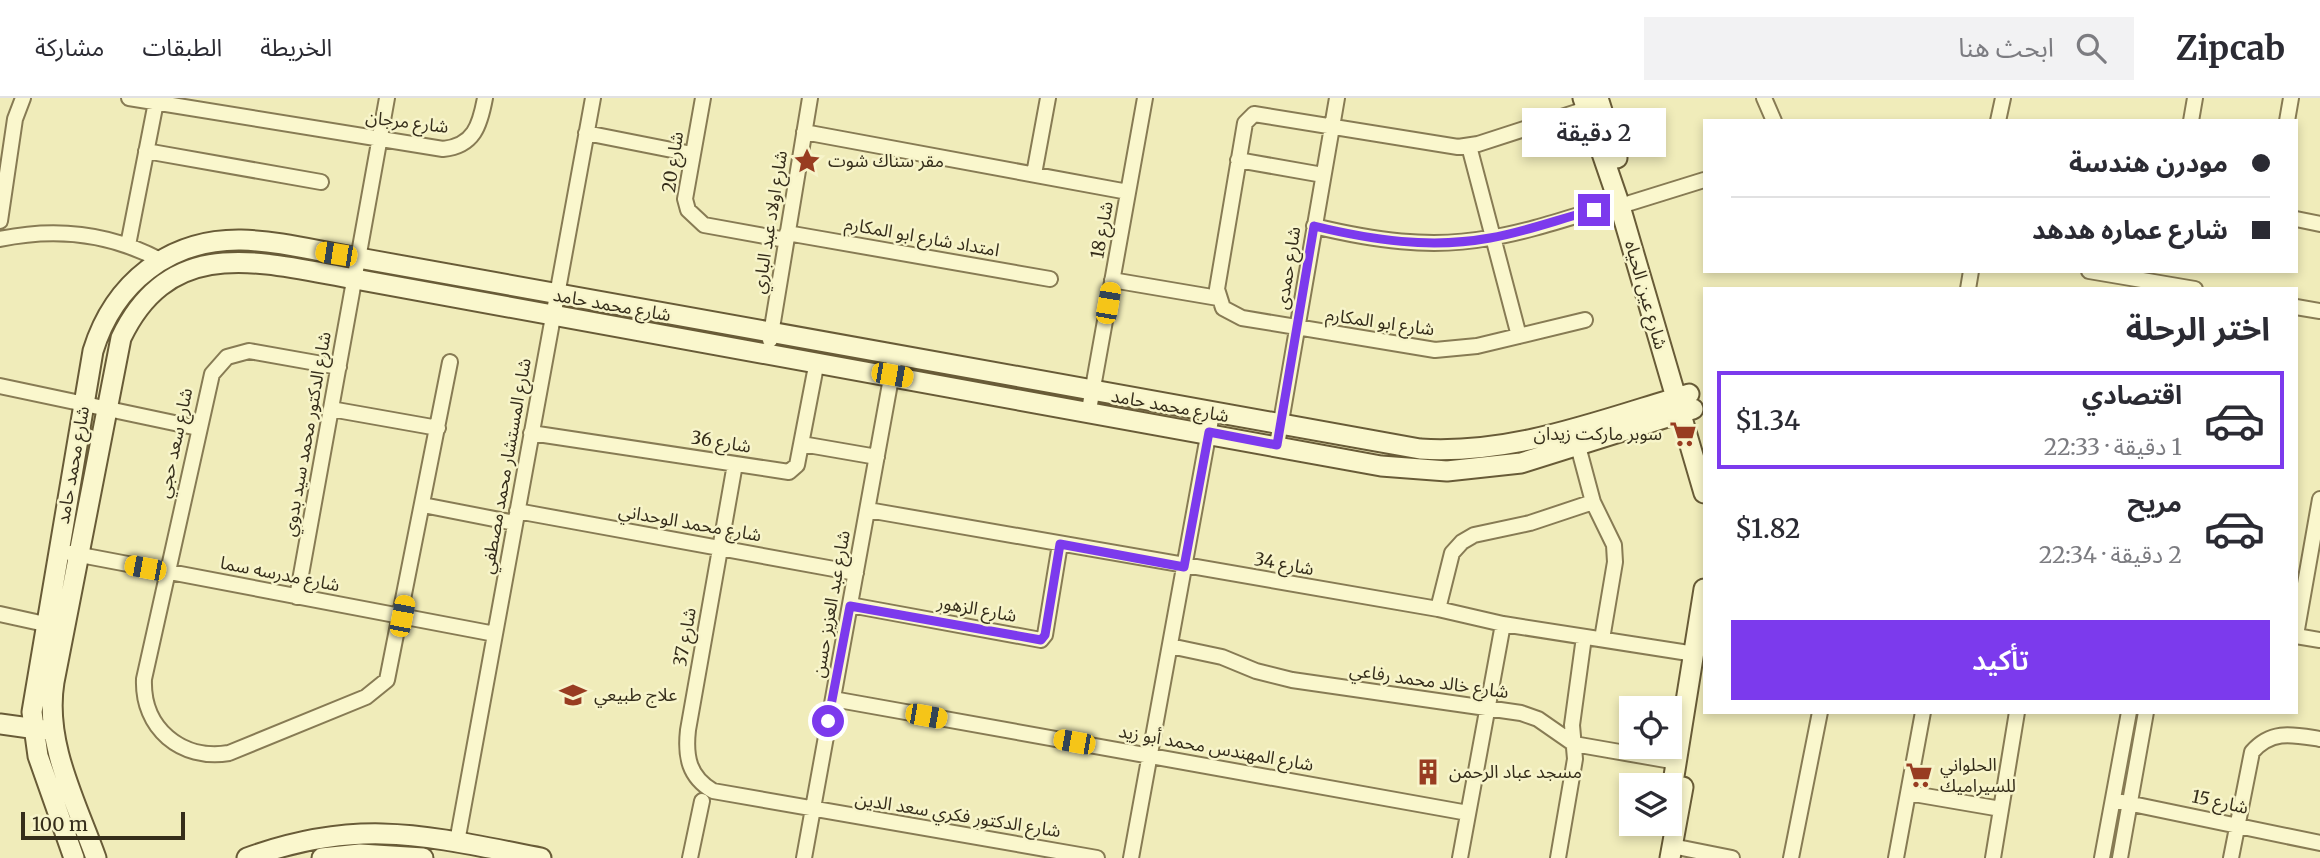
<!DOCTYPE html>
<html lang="ar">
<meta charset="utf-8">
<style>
body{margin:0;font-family:Merriweather,"Noto Sans Arabic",serif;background:#f2f2f3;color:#2b2b33;direction:rtl;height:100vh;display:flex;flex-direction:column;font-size:26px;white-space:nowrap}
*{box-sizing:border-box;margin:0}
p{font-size:23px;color:#7c7c81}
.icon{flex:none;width:38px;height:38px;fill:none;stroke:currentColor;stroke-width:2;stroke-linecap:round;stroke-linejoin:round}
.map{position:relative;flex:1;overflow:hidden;direction:ltr}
.drawer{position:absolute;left:1703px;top:189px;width:595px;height:427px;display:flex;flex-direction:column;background:#fff;border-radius:0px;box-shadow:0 4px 10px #0003;direction:rtl}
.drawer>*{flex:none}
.guide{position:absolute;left:1703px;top:21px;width:595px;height:154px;border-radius:0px;box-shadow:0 4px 10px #0003;direction:rtl;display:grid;align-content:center;height:154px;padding:0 28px;background:#fff}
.controls{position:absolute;left:1619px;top:598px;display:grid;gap:14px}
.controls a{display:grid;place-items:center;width:63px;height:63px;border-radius:0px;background:#fff;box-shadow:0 4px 10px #0003;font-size:35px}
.scale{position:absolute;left:21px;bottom:18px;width:164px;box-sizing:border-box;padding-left:7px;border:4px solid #352d1a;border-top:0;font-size:19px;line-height:24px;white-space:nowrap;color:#352d1a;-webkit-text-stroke:5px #f7f4ca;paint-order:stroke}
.end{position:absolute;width:32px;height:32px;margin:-16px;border:9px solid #7c3aed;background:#fff;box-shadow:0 0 0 4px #fff}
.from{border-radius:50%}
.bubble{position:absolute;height:49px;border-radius:0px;background:#fff;box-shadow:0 4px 10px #0003;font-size:23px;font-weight:600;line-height:49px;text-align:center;direction:rtl}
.car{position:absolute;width:21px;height:42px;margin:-21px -10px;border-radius:9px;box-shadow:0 0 5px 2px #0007;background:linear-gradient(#f5c518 24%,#345 0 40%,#f5c518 0 76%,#345 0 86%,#f5c518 0)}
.guide b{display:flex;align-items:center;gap:24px;height:66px;font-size:26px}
.guide b+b{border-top:2px solid #e1e1e2}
.guide i{width:18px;height:18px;background:#2b2b33}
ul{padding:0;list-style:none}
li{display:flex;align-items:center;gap:21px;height:98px;margin:0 14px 10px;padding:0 14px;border:4px solid transparent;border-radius:0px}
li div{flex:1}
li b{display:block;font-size:26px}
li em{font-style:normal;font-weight:600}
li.on{border-color:#7c3aed}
li>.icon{width:63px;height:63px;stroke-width:1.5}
h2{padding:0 28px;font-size:32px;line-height:84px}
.primary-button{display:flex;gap:14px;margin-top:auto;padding:14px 28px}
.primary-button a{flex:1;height:80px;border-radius:0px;background:#7c3aed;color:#fff;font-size:28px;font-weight:600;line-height:80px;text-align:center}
header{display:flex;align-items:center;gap:42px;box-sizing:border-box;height:98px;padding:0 35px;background:#fff;border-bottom:2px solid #e1e1e2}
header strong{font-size:33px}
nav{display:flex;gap:38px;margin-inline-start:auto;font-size:24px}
.search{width:490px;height:63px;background:#f2f2f3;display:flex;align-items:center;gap:18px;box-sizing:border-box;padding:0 24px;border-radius:0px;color:#7c7c81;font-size:26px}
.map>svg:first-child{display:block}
</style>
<header>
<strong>Zipcab</strong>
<div class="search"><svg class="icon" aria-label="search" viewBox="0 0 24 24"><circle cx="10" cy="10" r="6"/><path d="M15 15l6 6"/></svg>ابحث هنا</div>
<nav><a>الخريطة</a><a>الطبقات</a><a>مشاركة</a></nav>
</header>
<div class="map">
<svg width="2320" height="760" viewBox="0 0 2320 760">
<rect width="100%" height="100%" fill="#f0ecba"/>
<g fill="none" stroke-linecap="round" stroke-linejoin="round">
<g stroke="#877b54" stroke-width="18">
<path id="street" d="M129,0L443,51C474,48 480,27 485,0
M703,0L685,101L688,112L704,127L786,142
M1764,0L1774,23
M1998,23L2003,0
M2191,23L2195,0
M2287,23L2291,0
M804,34L1128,94
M586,35L692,56
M1469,48L1519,238
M146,53L321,84
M1238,62L1323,77
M1034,76L1048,0
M1630,105L1704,82
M2296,121L2320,126
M0,123L15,21L23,0
M1314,128C1372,142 1430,151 1489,140C1533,133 1576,117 1619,105
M787,135L1050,181
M0,141C57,129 109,135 160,162
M128,147L156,4
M2089,173L2195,191
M1112,182L1218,200
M1968,191L1971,173
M2296,209L2320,213
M1585,222L1477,248L1435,252L1242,220L1223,210L1217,191L1245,25L1254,16L1458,49L1478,46L1586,11
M770,242L810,0
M339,269L249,253L227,259L212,276L144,581C142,630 181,663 229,655L366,599L387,582L450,264
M0,288L198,330
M331,311L438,330
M1089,312L1145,0
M531,335L789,374L797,367L817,263
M802,346L877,359
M1277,347L1337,0
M1578,348L1593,404L1614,447L1615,464L1602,541
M735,366L688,632C685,659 689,679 713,693L1097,760
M423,407L515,425
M868,412L1438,511L1503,526L1695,556
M517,413L856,475
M70,455L495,536
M297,499L387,0
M850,507L1041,542L1045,537L1060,446
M1438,511L1452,455L1462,444L1474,437L1530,425L1593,404
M0,516L45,526
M2296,537L2320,401
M2296,538L2320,542
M1170,548L1222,559L1256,573L1292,582L1521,615L1538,621L1574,646L1677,664
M833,601L1468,715
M1908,695L2001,711
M2113,702L2320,745
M457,744L593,0
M1672,748L1732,760
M690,760L702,703
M804,760L895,258
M1131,760L1212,316
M1460,760L1503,526
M1558,760L1575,661L1572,627L1584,539
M1791,760L1820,614
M1896,760L1923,614
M1993,760L2017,614
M2102,760L2129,614
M2120,760L2146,614
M2231,760L2252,654C2272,631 2294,637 2320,641"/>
</g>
<g stroke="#685b37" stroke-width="23">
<path id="secondary" d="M1583,0L1619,105L1704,395
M1598,0L1617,60
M0,626L44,632
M1670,703L1704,491
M74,760L38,658L32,614L93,253C114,185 169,141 241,142C280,143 321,154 359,160L1420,351C1513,357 1601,322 1689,296
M96,760C76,704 44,645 54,584L121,240C171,135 263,165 355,181L1381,368L1447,373L1521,365L1693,311
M247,760C360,719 427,738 541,760
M322,760L360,756L423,760
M1670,760L1683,689"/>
</g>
<use href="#street" stroke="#faf7cd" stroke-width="14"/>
<use href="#secondary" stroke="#faf7cd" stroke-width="19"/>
</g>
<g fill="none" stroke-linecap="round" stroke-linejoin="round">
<path stroke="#7c3aed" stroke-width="9" d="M828,623L850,508L1041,542L1045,537L1060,446L1184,469L1209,334L1277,347L1314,128C1372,142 1430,151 1490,140C1525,134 1559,121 1594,112"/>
</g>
<defs>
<g id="sight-bare" transform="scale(2.1)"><path d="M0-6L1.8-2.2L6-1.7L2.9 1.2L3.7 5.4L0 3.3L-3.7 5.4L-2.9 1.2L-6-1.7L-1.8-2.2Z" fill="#983c21" stroke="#f7f4ca" stroke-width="2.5" paint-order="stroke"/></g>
<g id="supermarket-bare" transform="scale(2.1)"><path d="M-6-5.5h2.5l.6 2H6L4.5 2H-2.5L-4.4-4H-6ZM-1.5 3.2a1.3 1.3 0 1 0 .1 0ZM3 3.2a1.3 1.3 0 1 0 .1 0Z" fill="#983c21" stroke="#f7f4ca" stroke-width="2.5" paint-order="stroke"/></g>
<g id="university-bare" transform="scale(2.1)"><path d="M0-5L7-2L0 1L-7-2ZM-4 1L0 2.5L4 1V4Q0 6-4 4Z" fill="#983c21" stroke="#f7f4ca" stroke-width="2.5" paint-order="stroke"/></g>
<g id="building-bare" transform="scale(2.1)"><path d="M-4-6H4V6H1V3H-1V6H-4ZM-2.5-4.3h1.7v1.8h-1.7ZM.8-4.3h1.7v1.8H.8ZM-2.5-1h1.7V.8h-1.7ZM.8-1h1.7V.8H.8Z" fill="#983c21" stroke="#f7f4ca" stroke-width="2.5" paint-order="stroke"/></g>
</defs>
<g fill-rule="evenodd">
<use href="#sight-bare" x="807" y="63"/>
<use href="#supermarket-bare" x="1683" y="336"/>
<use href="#university-bare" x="573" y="597"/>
<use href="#building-bare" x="1428" y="674"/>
<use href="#supermarket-bare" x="1919" y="677"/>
</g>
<g text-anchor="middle" stroke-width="5" stroke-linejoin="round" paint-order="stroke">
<g font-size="18" fill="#352d1a" stroke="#f7f4ca">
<text transform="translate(407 24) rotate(7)" y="6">شارع مرجان</text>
<text transform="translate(673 64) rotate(-82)" y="6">شارع 20</text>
<text transform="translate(770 124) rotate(-81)" y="6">شارع اولاد عبد الباري</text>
<text transform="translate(1102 132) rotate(-80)" y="6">شارع 18</text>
<text transform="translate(922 139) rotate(10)" y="6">امتداد شارع ابو المكارم</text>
<text transform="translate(1288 170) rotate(-81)" y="6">شارع حمدى</text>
<text transform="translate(1646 197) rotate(74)" y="6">شارع عين الحياه</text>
<text transform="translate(612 207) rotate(10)" y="6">شارع محمد حامد</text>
<text transform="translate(1380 224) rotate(8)" y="6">شارع ابو المكارم</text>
<text transform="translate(1170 308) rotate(10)" y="6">شارع محمد حامد</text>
<text transform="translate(307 336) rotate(-80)" y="6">شارع الدكتور محمد سيد بدوي</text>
<text transform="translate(721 344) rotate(9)" y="6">شارع 36</text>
<text transform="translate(175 345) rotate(-78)" y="6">شارع سعد حجي</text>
<text transform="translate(73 367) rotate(-80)" y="6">شارع محمد حامد</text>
<text transform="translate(506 368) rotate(-80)" y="6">شارع المستشار محمد مصطفي</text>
<text transform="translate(690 425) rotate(10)" y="6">شارع محمد الوحداني</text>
<text transform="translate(1284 466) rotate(10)" y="6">شارع 34</text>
<text transform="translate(280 476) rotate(11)" y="6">شارع مدرسه سما</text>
<text transform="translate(831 506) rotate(-80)" y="6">شارع عبد العزيز حسن</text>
<text transform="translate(977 511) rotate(10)" y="6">شارع الزهور</text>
<text transform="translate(685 539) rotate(-80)" y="6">شارع 37</text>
<text transform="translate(1429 583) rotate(8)" y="6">شارع خالد محمد رفاعي</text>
<text transform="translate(1216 650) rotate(10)" y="6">شارع المهندس محمد أبو زيد</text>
<text transform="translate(2220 704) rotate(12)" y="6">شارع 15</text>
<text transform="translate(958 717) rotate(9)" y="6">شارع الدكتور فكري سعد الدين</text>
</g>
<g font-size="18" fill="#352d1a" stroke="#f7f4ca" text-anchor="start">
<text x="828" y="69">مقر سناك شوت</text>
<text x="1662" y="342" text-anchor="end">سوبر ماركت زيدان</text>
<text x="594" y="603">علاج طبيعي</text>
<text x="1940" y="673">الحلواني<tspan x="1940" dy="21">للسيراميك</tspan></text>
<text x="1449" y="680">مسجد عباد الرحمن</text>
</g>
</g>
</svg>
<div class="controls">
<a><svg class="icon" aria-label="locate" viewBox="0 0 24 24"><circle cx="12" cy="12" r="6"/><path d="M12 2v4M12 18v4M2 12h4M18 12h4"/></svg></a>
<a><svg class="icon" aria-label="layers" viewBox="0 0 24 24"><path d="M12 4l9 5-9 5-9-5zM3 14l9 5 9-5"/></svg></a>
</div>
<div class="scale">100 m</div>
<i class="end from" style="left:828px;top:623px"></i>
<i class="end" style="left:1594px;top:112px"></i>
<div class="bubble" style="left:1522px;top:10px;width:144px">2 دقيقة</div>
<i class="car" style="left:336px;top:156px;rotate:279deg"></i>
<i class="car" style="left:1108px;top:205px;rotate:10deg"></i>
<i class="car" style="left:892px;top:277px;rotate:100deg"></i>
<i class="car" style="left:145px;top:470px;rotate:281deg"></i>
<i class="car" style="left:402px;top:518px;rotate:11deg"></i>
<i class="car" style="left:926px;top:618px;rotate:100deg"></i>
<i class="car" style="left:1074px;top:644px;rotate:280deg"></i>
<div class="guide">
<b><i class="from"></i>مودرن هندسة</b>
<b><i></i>شارع عماره هدهد</b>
</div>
<section class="drawer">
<h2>اختر الرحلة</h2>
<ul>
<li class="on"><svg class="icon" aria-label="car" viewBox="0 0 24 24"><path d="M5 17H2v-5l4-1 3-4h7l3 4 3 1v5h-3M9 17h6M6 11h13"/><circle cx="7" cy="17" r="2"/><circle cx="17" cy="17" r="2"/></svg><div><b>اقتصادي</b><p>1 دقيقة · 22:33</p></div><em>$1.34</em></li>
<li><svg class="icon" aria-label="car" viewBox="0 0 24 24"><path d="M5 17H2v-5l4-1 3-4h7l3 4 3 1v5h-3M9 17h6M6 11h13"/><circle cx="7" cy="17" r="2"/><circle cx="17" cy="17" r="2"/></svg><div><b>مريح</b><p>2 دقيقة · 22:34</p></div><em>$1.82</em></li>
</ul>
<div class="primary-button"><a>تأكيد</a></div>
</section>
</div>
